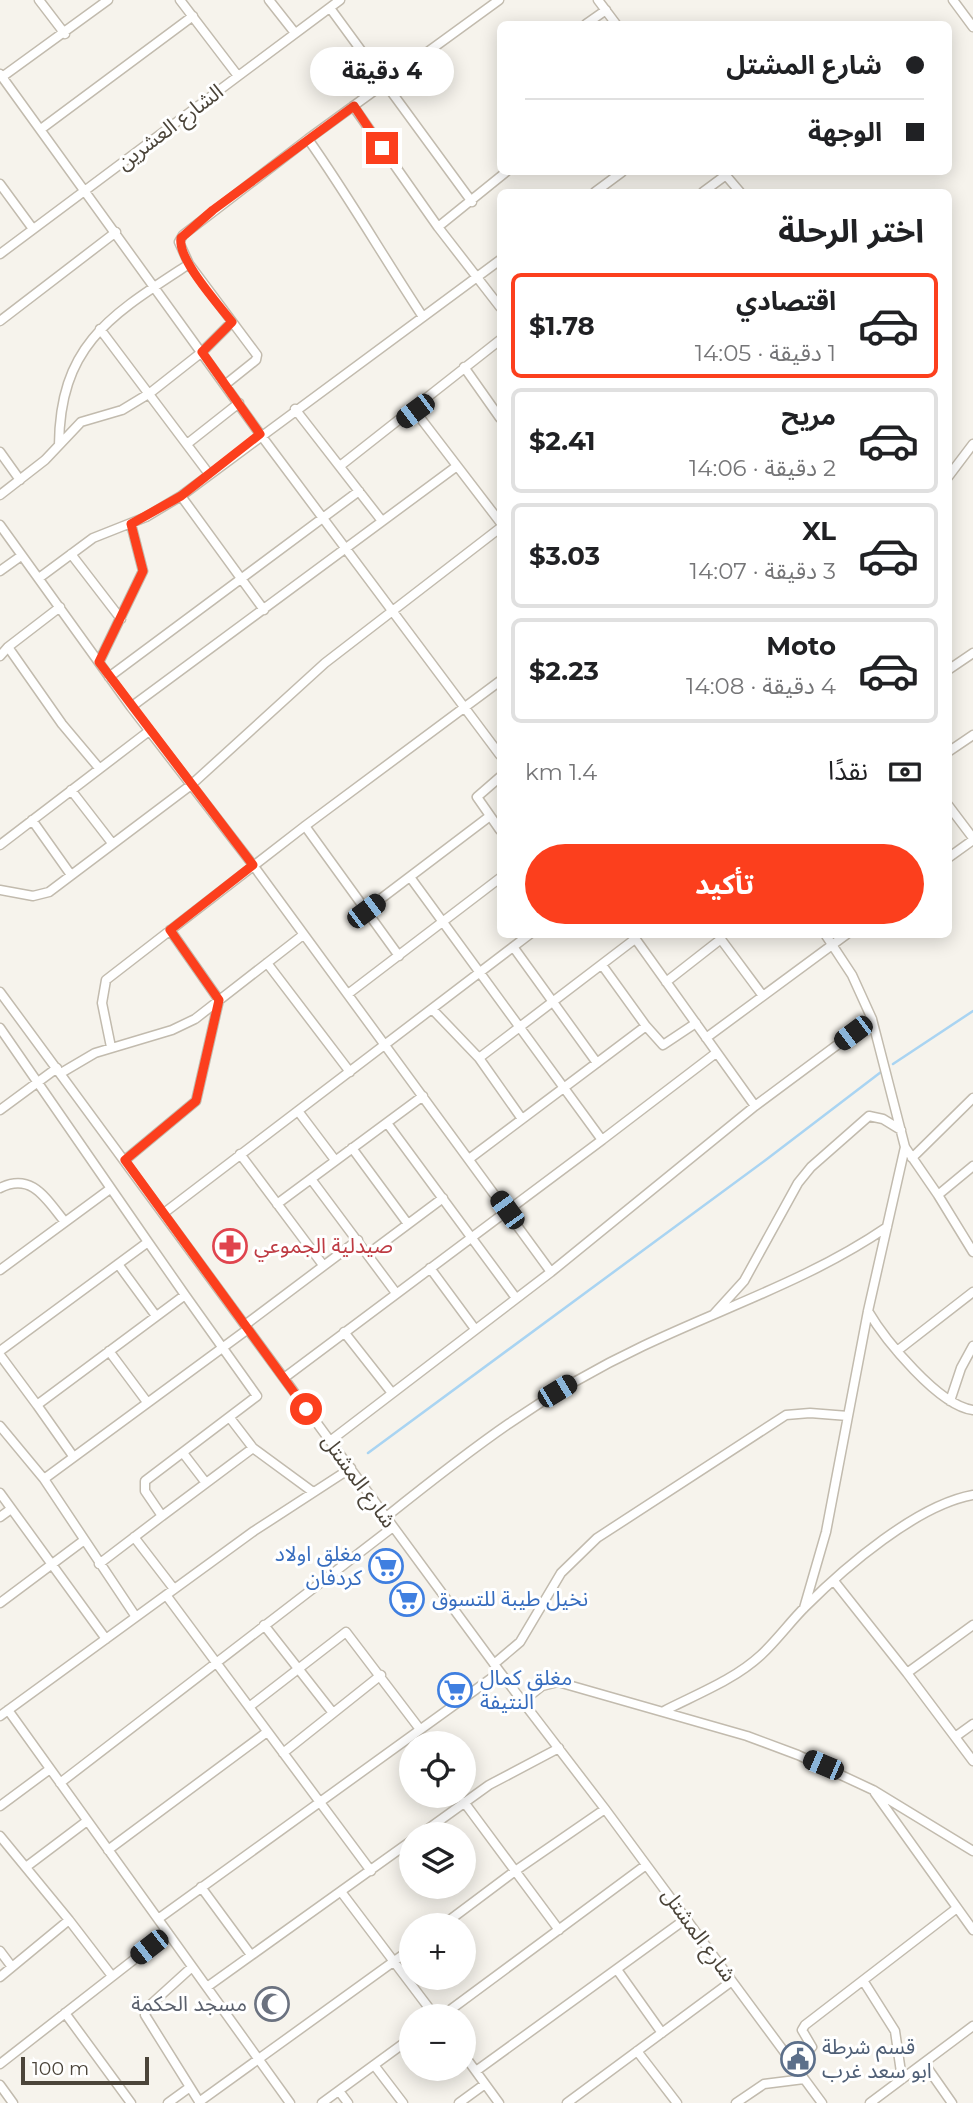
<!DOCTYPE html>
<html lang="ar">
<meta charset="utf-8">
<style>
body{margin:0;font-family:Montserrat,"Noto Sans Arabic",sans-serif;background:#f6f6f6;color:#202124;direction:rtl;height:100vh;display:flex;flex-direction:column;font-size:26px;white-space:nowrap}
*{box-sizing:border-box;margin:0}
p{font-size:23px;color:#757577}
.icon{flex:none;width:38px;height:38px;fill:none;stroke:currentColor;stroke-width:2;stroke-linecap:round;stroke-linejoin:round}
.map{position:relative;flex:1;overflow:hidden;direction:ltr}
.panel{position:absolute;left:497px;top:189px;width:455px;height:749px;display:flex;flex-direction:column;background:#fff;border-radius:10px;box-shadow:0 4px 18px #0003;direction:rtl}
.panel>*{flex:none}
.banner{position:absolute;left:497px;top:21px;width:455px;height:154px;border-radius:10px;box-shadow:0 4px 18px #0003;direction:rtl;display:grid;align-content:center;height:154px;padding:0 28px;background:#fff}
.buttons{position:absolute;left:399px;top:1731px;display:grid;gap:14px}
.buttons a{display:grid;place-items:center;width:77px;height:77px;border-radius:50%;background:#fff;box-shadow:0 4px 18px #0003;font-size:35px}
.scale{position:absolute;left:21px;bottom:18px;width:128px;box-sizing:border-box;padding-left:7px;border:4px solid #4b4439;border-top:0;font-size:19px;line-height:24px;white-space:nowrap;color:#4b4439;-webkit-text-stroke:5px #fff;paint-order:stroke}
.end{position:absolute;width:32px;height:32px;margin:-16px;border:9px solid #fc3f1d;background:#fff;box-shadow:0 0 0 4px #fff}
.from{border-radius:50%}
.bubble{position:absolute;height:49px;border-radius:24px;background:#fff;box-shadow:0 4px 18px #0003;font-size:23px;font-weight:700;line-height:49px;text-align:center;direction:rtl}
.car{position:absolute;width:21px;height:42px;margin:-21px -10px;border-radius:9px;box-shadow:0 0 5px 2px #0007;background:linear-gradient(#222 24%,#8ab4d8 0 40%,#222 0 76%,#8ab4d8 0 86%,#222 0)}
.banner b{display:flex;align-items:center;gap:24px;height:66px;font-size:26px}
.banner b+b{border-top:2px solid #e0e0e0}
.banner i{width:18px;height:18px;background:#202124}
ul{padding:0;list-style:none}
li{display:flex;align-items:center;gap:21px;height:105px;margin:0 14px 10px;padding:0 14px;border:4px solid #e0e0e0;border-radius:10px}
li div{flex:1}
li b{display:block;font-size:26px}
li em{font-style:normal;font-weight:700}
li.on{border-color:#fc3f1d}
li>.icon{width:63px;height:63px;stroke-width:1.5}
h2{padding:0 28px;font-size:32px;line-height:84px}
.pay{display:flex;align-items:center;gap:18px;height:77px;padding:0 28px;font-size:26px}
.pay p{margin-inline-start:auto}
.button{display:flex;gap:14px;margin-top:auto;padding:14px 28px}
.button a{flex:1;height:80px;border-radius:42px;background:#fc3f1d;color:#fff;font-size:28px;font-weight:700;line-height:80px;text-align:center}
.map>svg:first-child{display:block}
</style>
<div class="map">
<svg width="973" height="2103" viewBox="0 0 973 2103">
<rect width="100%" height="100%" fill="#f6f3ec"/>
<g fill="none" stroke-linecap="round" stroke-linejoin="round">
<path stroke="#a9d4f2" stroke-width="2.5" d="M893,1064L973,1011
M368,1453L767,1159L881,1072"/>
<g stroke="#c2bbae" stroke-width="11">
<path id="minor" d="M39,0L65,34
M180,0L238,76
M269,0L295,33
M598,0L616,24
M953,0L973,27
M330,8L472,202
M586,24L606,10
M0,74L260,434L500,755
M2,77L108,0
M353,106L438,227L500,307
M41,129L193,16
M308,139C349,197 384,258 423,317
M723,172L740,192
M0,184L33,229
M595,192L622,172
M703,192L726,175
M438,227L506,172
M0,254L340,0
M0,321L116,232
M100,329L209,474
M464,367L500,418
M226,384L256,360L257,355L189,264L179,242L183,235L308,139L499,0
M295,409L382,521
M415,411L500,522
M187,444L239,403
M59,445C60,344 111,315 189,264
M0,452L20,480
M340,466L500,340
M948,477L973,444
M0,495L45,460L81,422L122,410L150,393L202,352L232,322
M181,496L264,610
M0,525L131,707L253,865L551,1272
M71,554L121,619
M0,571L21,556
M39,578L93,538L146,517L181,496L500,260
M8,647L62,724L99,768
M0,656L8,647L60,607
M99,662L143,571L131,524
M948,670L973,653
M109,677L359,491
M131,707L457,466
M948,752L973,735
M500,777L477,797L500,830
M71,790L112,843
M948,805L973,838
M32,820L71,875
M305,826L399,956
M0,845L149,731
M948,858L973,840
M0,890L33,896L49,892L191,785L325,663L500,528
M366,910L490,816
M632,934L755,1106
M717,934L763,996
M825,934L852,975L872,1019L905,1147L938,1195L973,1166
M514,948L597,1063
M267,963L350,1072
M602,965L646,1026
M666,982L721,939
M0,992L500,1672L605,1809L822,2103
M348,994L500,878
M433,1010L479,1058L635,939
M0,1028L148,1242L0,1351
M706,1038L847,934
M111,1047L102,1003L106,980L305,826L500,681
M479,1058L522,1119
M61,1073L95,1053L172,1030L195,1019L303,935
M0,1110L57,1068
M298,1111L335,1160
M387,1123L516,1298
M602,1140L716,1053
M352,1148L408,1224
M240,1154L323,1265
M912,1158L973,1098
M469,1159L646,1026L663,1045L696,1023
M125,1160L196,1101L219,1000L170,930
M311,1179L396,1293
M0,1188C32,1172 46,1199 65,1222
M938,1195L973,1252
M277,1204L423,1096
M164,1213L530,934
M148,1242L185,1295
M368,1254L443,1198
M118,1264L156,1316
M430,1268L475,1329
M0,1270L110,1189
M868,1311C885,1340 939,1406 973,1410
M714,1314L744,1281L798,1183L811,1167L869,1116L883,1119L901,1130
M245,1325L358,1240
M344,1332L392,1393
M109,1351L147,1402
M897,1351L973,1292
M0,1355L37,1405L185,1295L257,1396L145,1481V1491L162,1516L99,1564
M284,1378L602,1140L410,877
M950,1401L961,1368L973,1346
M37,1405L73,1456
M0,1426L44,1479L136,1617
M330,1441L551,1272L755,1106L872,1019
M253,1448L313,1492
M183,1453L206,1483
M44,1479L248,1329
M0,1493L106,1639
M162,1516L253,1448L230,1418
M0,1517L11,1509
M386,1517C471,1449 543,1393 643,1346C725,1307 811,1279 887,1227
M134,1537L174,1589
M834,1581L907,1673
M166,1595L371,1871
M0,1603L83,1541
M804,1608L826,1532L868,1311L905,1147
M264,1625L333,1713
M973,1625L907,1673L973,1761
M494,1664L520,1642L561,1573L597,1538L786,1415L810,1413L848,1416
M523,1701L542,1686L558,1682L747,1736L798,1755L873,1790L973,1851
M249,1707L346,1632L419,1728
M8,1710L290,2103
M664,1711C697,1694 734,1680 761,1655C777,1640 790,1622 805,1607C845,1567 917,1505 973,1495
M0,1716L254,1531L351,1468
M955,1737L973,1724
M283,1753L381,1675
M60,1783L393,1527
M875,1793L973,1930
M464,1802L559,1930
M0,1806L50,1769
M421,1834L489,1785L559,1748
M0,1836L69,1920
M108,1850L267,1732
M26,1867L87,1821
M201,1887L251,1955
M342,1893L435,2016
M158,1919L500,1672
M443,1925L515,1871L605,1809
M0,1951L12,1967
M192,1967L149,2006L145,2015L200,2103
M618,1971L662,2033
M0,1977L69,1920L112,1976
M864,1982L895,2031L902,2079
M207,1987L411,1841
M65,2013L131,2103
M442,2016L646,1865
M637,2051L677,2103
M464,2055L499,2103
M792,2062L812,2047L802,2030L805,2025L957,1908
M924,2063L952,2103
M0,2064L168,1933
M374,2065L403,2103
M476,2071L687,1918
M0,2085L13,2103
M339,2091L348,2103
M199,2102L411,1949
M168,2103L190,2087
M322,2103L411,2038
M459,2103L485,2084
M567,2103L732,1981
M736,2103L764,2084L804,2079
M870,2103L973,2026"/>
</g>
<use href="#minor" stroke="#fff" stroke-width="8"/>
</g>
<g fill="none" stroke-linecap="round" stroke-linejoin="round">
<path stroke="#fc3f1d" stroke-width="9" d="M306,1409L125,1160L196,1101L219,1000L170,930L253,865L99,662L143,571L131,524L181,496L260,434L202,352L232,322C219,305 177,259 181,238L213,210L354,106L382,148"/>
</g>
<defs>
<g id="pharmacy-ring" transform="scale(1.75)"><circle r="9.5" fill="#fff" stroke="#e0444e" stroke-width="1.5"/><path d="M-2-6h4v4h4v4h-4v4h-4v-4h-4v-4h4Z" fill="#e0444e"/></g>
<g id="supermarket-ring" transform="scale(1.75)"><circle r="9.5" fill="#fff" stroke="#3f7fe0" stroke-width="1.5"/><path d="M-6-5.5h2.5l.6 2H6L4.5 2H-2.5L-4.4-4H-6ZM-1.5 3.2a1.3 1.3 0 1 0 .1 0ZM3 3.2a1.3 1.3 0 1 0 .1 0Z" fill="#3f7fe0"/></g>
<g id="mosque-ring" transform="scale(1.75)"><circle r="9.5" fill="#fff" stroke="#6b7280" stroke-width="1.5"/><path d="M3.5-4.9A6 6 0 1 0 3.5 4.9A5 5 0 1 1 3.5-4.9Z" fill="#6b7280"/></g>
<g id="civic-ring" transform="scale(1.75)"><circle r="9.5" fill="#fff" stroke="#5c6f8a" stroke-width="1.5"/><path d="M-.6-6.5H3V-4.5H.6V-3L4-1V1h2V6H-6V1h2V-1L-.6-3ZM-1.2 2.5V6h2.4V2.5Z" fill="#5c6f8a"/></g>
</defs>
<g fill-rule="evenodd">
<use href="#pharmacy-ring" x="230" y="1246"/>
<use href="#supermarket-ring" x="386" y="1566"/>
<use href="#supermarket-ring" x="407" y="1599"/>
<use href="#supermarket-ring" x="455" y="1690"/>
<use href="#mosque-ring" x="272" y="2004"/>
<use href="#civic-ring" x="798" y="2059"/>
</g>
<g text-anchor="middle" stroke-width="6" stroke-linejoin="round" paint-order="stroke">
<g font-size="21" fill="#4b4439" stroke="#fff">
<text transform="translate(170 127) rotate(-37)" y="7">الشارع العشرين</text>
<text transform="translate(359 1481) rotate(54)" y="7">شارع المشتل</text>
<text transform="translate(699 1935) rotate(54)" y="7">شارع المشتل</text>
</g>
<g font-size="21" fill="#be3a42" stroke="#fff" text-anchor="start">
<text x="254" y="1253">صيدلية الجموعي</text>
</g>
<g font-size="21" fill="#366cbe" stroke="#fff" text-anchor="start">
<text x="362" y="1561" text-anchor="end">مغلق اولاد<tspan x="362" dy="24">كردفان</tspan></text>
<text x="432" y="1606">نخيل طيبة للتسوق</text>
<text x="480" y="1685">مغلق كمال<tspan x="480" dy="24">النتيفة</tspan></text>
</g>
<g font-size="21" fill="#5b616d" stroke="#fff" text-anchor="end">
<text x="247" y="2011">مسجد الحكمة</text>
</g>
<g font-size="21" fill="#4e5e75" stroke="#fff" text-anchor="start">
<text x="822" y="2054">قسم شرطة<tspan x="822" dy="24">ابو سعد غرب</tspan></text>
</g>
</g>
</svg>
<div class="buttons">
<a><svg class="icon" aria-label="locate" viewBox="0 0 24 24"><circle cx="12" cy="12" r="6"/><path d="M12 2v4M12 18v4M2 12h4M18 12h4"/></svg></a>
<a><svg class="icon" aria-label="layers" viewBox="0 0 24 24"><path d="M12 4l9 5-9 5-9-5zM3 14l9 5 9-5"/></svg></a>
<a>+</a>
<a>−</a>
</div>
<div class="scale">100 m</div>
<i class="end from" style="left:306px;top:1409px"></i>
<i class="end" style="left:382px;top:148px"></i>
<div class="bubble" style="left:310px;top:47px;width:144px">4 دقيقة</div>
<i class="car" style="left:415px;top:411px;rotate:233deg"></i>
<i class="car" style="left:366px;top:911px;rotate:53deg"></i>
<i class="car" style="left:853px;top:1033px;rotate:233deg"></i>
<i class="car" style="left:507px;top:1210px;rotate:324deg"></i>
<i class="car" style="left:557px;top:1391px;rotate:59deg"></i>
<i class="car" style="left:823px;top:1765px;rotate:293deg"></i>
<i class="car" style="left:149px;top:1947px;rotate:232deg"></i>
<div class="banner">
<b><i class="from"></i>شارع المشتل</b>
<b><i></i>الوجهة</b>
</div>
<section class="panel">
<h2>اختر الرحلة</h2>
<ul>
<li class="on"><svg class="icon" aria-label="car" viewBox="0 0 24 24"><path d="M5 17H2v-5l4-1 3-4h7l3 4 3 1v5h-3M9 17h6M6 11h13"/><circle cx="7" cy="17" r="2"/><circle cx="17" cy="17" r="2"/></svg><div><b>اقتصادي</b><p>1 دقيقة · 14:05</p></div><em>$1.78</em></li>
<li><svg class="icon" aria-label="car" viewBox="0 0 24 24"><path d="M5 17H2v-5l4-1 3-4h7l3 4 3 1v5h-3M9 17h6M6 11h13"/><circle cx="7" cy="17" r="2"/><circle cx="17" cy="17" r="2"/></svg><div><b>مريح</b><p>2 دقيقة · 14:06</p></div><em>$2.41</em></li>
<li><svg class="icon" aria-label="car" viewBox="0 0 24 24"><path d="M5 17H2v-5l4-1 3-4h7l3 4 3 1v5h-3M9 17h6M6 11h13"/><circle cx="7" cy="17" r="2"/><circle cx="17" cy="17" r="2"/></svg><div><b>XL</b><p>3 دقيقة · 14:07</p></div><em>$3.03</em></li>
<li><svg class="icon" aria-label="car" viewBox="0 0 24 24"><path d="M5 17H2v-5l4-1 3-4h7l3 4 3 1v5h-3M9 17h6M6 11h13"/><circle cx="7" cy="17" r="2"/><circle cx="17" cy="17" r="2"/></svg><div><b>Moto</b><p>4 دقيقة · 14:08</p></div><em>$2.23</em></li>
</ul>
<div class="pay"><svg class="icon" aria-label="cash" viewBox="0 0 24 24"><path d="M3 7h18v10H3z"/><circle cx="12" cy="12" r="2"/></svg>نقدًا<p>1.4 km</p></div>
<div class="button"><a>تأكيد</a></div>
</section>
</div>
